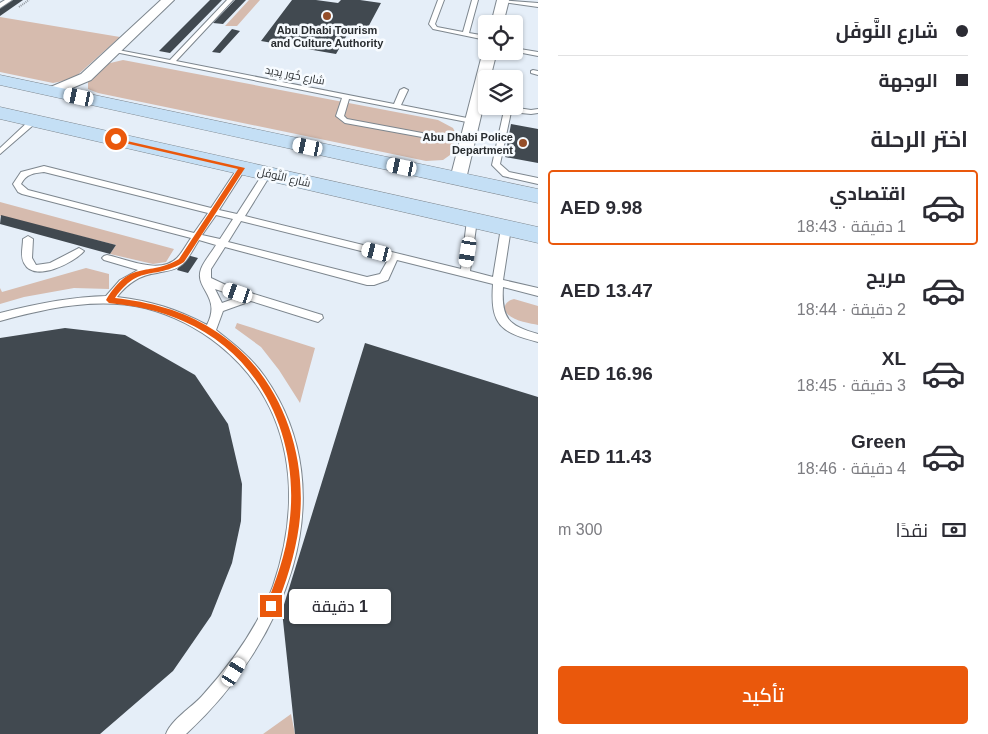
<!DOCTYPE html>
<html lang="ar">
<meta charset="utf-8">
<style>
body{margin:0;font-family:Arial,Cairo,sans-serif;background:#f2f2f3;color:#2b2b33;direction:rtl;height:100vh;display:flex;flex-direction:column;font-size:19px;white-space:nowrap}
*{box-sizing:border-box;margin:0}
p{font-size:16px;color:#7c7c81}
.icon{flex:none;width:28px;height:28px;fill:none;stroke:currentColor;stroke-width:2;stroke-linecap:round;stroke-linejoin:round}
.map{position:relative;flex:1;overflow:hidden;direction:ltr}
.sheet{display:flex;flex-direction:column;background:#fff;width:450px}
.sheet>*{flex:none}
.hud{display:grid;align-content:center;height:110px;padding:0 20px;background:#fff}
.buttons{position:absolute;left:478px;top:15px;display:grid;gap:10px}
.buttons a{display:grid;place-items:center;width:45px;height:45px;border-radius:5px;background:#fff;box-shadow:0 1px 4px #0004;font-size:25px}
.end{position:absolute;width:22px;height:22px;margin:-11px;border:6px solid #ea580c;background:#fff;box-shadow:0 0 0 2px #fff}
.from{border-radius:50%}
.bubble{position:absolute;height:35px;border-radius:5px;background:#fff;box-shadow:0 1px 4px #0004;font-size:16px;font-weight:600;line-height:35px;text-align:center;direction:rtl}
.car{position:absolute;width:15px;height:30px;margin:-15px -8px;border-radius:6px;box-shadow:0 0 4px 1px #0007;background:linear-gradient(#fff 24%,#345 0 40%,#fff 0 76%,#345 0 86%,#fff 0)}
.hud b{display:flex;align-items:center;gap:18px;height:48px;font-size:19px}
.hud b+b{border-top:1px solid #e1e1e2}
.hud i{width:12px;height:12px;background:#2b2b33}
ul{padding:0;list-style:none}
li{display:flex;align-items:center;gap:15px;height:75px;margin:0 10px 8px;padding:0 10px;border:2px solid transparent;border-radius:5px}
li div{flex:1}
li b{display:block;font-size:19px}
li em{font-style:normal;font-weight:600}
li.active{border-color:#ea580c}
li>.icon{width:45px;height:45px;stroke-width:1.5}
h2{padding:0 20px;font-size:22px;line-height:60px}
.pay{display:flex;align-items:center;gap:12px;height:55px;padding:0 20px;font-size:19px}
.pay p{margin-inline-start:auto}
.button{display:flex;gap:10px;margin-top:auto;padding:10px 20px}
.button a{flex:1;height:58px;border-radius:5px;background:#ea580c;color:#fff;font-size:20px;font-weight:600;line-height:58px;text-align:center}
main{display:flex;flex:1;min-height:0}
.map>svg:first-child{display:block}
</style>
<main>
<section class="sheet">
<div class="hud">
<b><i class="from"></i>شارع النَّوفَل</b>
<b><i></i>الوجهة</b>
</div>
<h2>اختر الرحلة</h2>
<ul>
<li class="active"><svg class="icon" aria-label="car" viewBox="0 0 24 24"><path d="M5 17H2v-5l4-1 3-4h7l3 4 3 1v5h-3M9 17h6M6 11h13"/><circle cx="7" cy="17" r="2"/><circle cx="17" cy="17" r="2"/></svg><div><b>اقتصادي</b><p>1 دقيقة · 18:43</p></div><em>AED 9.98</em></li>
<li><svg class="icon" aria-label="car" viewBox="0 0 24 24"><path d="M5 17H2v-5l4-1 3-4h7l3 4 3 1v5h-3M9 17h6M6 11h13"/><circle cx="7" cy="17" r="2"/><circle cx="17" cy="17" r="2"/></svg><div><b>مريح</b><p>2 دقيقة · 18:44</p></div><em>AED 13.47</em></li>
<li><svg class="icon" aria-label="car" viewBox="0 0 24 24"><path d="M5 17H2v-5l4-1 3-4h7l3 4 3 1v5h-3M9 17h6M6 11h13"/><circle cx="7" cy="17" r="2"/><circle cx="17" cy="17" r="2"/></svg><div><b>XL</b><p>3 دقيقة · 18:45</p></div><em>AED 16.96</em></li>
<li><svg class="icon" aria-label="car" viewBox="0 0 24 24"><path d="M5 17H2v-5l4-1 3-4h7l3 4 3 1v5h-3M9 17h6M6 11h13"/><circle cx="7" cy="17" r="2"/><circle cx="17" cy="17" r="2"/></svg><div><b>Green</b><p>4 دقيقة · 18:46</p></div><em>AED 11.43</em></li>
</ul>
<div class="pay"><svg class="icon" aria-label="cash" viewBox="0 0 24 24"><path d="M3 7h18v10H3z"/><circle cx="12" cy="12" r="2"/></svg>نقدًا<p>300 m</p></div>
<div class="button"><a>تأكيد</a></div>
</section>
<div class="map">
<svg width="538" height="734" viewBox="0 0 538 734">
<rect width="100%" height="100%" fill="#e5eef8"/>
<path fill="#d6bbae" d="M249,0H260L237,26H225Z
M0,17L120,37L73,79L53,83L0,72Z
M123,60L438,120L453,128L456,134L450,155L443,160L426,161L98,93L88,89V81L106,64Z
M0,202L174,249L166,262L153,264L110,254L116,245L0,216Z
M86,268L109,274V289L74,288L24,297L0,304V288L2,292Z
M514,299L538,306V325C529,323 503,320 505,306C506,302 510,300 514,299Z
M237,323L315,348L300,403L279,370L261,347L235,328Z
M291,714L295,734H263Z"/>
<path fill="#414950" d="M13,0H23L0,16V8Z
M210,0H222L170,53L159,51Z
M235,0H246L223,24L213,23Z
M292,0H316L338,3L341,0H360L381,3L366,31L351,28L336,54L261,41Z
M232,29L240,31L220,53L212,52Z
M511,124L538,129V163L505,157Z
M1,215L116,245L110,254L0,224Z
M187,255L198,258L188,273L177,270Z
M65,328L125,335L195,375L228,424L242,484L241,521L232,563L211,616L173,671L100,734H0V338Z
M365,343L538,397V734H295L282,611Z"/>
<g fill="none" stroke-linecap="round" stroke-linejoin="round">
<g stroke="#7d868e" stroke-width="2">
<path id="lane" d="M5,0H12L0,8V3Z
M227,0H233L176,61L394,104L400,90L404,88L408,90L401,105L472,119L476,121L472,123L349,99L344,116L347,119L422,133L426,135L422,137L345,123L336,116L342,98L110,51L113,49L170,60Z
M438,0H444L435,24L437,27L463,32L472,0H478L469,33L486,36V40L433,29L429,24Z
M500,0L538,3V7L503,2Z
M514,48L538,52V56L512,51H514Z
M533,70L538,71V75L531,73V71Z
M505,106L531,110L538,109V113L531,114L511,112L500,164L509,172L538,178V184L503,176L492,165Z
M31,119L38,121L0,154V148Z
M242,165L246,168L219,210L237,214L264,172L267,171L271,174L245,216L461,269L467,220L472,217L477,220L470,271L493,277L501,228L503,226H509L511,228L503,280L538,288V296L503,287C501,319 509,326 538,334V342C501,332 490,326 493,284L397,260L388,280L374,285H367L225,247L211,269V278L228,286L322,315L323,318L318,322L251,301L223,311L216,330C234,344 252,358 265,377C348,496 282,646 186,734H166C172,719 191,708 202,696C231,664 258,627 273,586C303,499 294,405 219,345C198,328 172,315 145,308C97,297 47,308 0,321V313C35,304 70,297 106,296L120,280L138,270L104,260L102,258L104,256L107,255C126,259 160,275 177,258C182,253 186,245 191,238L22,194L18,192L13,184L21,172L44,166L211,208L239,166ZM44,172L208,213L194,233L28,190L21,184C26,174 34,173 44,172ZM216,215L233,219L220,239L202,235ZM241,221L389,258L380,274L367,277L228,242ZM199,240L216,245C212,252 204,261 201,269C194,289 222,296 207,325C177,309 151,301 117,297C127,284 139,275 157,273C164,271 173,271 180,266C188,261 193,249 199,240ZM215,289L239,297L222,303Z
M28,236L33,239L32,258L36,265L50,263L79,248L84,251C74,263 34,283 24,263C20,256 23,247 23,239Z"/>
</g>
<g stroke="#7d868e" stroke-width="2">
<path id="street" d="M161,0H174L91,80L58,94H48L46,91L48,88L81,74Z
M497,0H509L503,24H491Z
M486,48V51H497L490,79H486V95L466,179L464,183L458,184L452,183L450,179L483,51Z"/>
</g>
<g stroke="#7d868e" stroke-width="1">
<path id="secondary" d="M0,75L538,189V203L0,85Z
M0,107L538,227V243L0,119Z"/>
</g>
<path stroke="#939aa1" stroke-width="2" stroke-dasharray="1 1" stroke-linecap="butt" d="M19,7L29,0"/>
<use href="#lane" fill="#fff" fill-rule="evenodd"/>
<use href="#street" fill="#fff" fill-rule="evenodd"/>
<use href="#secondary" fill="#c4dff5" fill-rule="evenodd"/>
</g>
<path fill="#ea580c" d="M114,138L245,168L184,262C153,281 140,263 115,298C149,302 183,310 212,329C278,369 309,451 299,526C295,555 286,583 275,610L271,611L267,610L266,606C276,580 286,554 289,526C301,442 263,355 183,321C159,310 135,306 109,303L106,300C132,258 146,278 179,259L238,169L116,141Z"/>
<g fill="#954e29" stroke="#f7fbff" stroke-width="2">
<circle cx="327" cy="16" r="5"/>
<circle cx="523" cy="143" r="5"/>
</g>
<g text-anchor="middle" stroke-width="5" stroke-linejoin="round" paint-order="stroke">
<g font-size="11" font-weight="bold" fill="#292d30" stroke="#f7fbff">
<text x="327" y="34">Abu Dhabi Tourism<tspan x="327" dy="13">and Culture Authority</tspan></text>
<text x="513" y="141" text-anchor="end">Abu Dhabi Police<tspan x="513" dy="13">Department</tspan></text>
</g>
<g font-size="11" fill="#292d30" stroke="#f7fbff">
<text transform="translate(295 75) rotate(11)" y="4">شارع خُور يِدِيد</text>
<text transform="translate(284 177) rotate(13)" y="4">شارع النَّوفَل</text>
</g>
</g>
</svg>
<div class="buttons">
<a><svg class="icon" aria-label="locate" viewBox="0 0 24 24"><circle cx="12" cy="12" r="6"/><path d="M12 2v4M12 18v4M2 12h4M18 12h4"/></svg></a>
<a><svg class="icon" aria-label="layers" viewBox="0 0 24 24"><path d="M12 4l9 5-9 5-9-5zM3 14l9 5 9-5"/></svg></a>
</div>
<i class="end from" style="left:116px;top:139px"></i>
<i class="end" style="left:271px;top:606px"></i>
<div class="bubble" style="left:289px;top:589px;width:102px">1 دقيقة</div>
<i class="car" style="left:79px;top:97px;rotate:282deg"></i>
<i class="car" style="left:308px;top:147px;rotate:282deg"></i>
<i class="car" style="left:402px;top:167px;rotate:282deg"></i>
<i class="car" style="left:377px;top:252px;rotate:284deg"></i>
<i class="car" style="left:468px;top:252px;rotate:189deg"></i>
<i class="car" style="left:238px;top:293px;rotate:289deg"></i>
<i class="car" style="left:234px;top:672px;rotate:32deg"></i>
</div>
</main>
